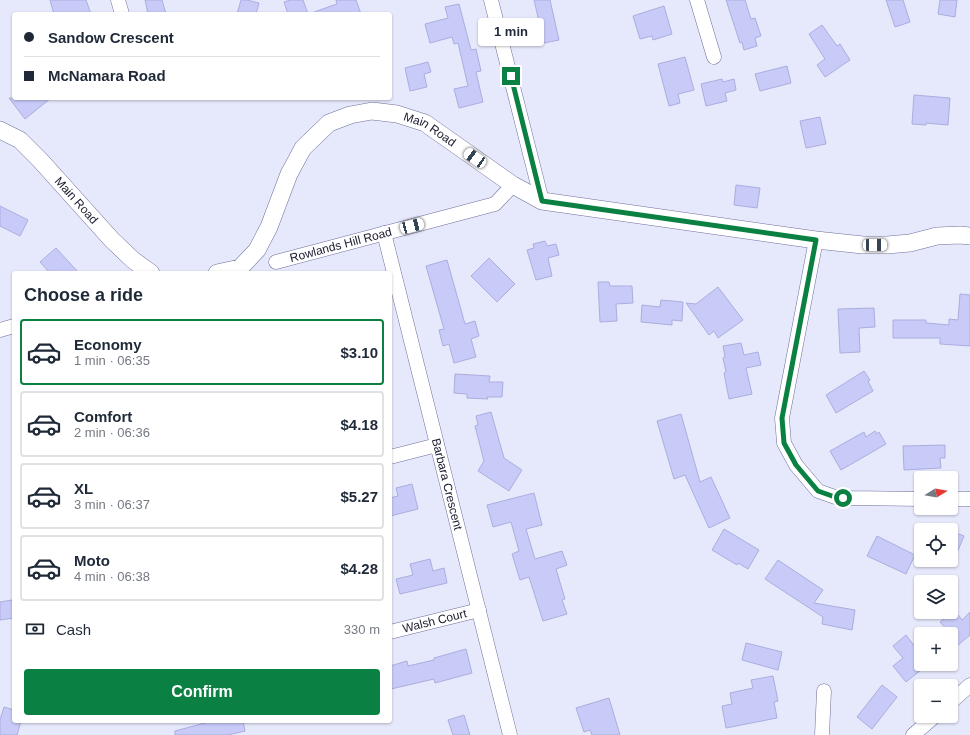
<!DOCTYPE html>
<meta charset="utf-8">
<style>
body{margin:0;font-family:Helvetica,sans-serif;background:#f2f2f3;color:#1f2937;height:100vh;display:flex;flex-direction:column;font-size:15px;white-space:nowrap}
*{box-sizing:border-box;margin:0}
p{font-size:13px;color:#747a83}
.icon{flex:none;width:22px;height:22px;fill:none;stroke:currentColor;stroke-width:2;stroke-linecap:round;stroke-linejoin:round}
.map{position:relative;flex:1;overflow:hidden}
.panel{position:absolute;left:12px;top:271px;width:380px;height:452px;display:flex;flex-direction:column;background:#fff;border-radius:4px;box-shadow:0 1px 3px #0004}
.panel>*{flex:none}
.banner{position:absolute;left:12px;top:12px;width:380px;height:88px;border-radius:4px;box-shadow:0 1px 3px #0004;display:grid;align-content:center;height:88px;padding:0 12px;background:#fff}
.needle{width:26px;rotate:79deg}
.controls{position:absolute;left:914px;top:471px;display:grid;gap:8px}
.controls a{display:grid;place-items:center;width:44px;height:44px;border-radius:4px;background:#fff;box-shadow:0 1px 3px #0004;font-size:20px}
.end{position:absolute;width:18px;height:18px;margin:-9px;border:5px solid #0b8043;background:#fff;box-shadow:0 0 0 2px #fff}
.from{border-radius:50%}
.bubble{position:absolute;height:28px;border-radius:4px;background:#fff;box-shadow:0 1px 3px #0004;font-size:13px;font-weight:600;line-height:28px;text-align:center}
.car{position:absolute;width:12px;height:24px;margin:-12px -6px;border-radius:5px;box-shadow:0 0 3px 1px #0007;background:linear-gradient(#fff 24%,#345 0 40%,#fff 0 76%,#345 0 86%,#fff 0)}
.banner b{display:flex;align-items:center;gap:14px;height:38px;font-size:15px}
.banner b+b{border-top:1px solid #e0e1e3}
.banner i{width:10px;height:10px;background:#1f2937}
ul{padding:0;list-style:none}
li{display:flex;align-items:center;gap:12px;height:66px;margin:0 8px 6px;padding:0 4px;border:2px solid #e0e1e3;border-radius:4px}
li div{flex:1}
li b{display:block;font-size:15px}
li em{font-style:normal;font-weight:600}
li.on{border-color:#0b8043}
li>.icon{width:36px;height:36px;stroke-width:1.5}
h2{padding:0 12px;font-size:18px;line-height:48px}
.pay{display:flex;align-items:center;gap:10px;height:44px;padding:0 12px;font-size:15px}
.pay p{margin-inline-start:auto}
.cta{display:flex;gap:8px;margin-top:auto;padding:8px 12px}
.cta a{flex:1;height:46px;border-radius:4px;background:#0b8043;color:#fff;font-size:16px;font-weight:600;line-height:46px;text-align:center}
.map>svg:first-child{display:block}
</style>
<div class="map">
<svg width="970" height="735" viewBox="0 0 970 735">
<rect width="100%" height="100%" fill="#e6e8fc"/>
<path fill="#c8cbf8" stroke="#abaede" d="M50,0H86L91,14H54Z
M145,0H162L166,14H148Z
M241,0H247L259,3L256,14H237Z
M290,0H303L308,14H288L284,2Z
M336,0H356L361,14H314V12L337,4Z
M534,0H550L559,40L544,43Z
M726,0H745L751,19L755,18L761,36L755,38L757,46L744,50L742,42L740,43Z
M886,0H903L910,22L895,27Z
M940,0H957L955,17L938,14Z
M459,4L471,50L476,49L481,71L476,72L483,102L459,108L454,89L468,86L458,43L454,44L452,37L430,43L425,24L448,18L445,7Z
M664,6L672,34L653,40L652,36L640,39L633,16Z
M822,25L837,46L840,44L850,60L825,77L817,65L825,59L809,34Z
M685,57L694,90L678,94L680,103L669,106L658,64Z
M428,62L431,72L424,74L427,87L410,91L405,68Z
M787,66L791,83L760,91L755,74Z
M722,79L723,82L734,79L736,90L725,93L727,101L706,106L701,84Z
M914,95L950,98L948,125L926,123V125L912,124Z
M9,98H51L25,119Z
M820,117L826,144L806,148L800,121Z
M736,185L760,188L757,208L734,205Z
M0,206L28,220L20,236L0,226Z
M545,241L547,246L556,244L559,255L548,258L552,276L536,280L527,250L534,248L533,244Z
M56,248L79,273H50L40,262Z
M489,258L515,284L497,302L471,276Z
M447,260L465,324L475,321L479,336L471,339L476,357L454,363L449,344L443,346L439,330L444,329L426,266Z
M598,282H609L610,286H632L633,303L616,304L617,321L600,322Z
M718,287L743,320L718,338L714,331L709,335L686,303L696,304Z
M960,294L970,295V346L940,344V338H893V320H926V323L949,325V319L958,320Z
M661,300L683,302L682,321L672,320V325L641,322L642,305L660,307Z
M874,308L875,327L859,328L860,352L840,353L838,309Z
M741,343L744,355L758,352L761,365L746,368L752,394L729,399L724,373L726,372L723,358L725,357L723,346Z
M864,371L870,380L868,381L873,391L836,413L826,395Z
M455,374L490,376L489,382H503L502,397H487L488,399L467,398V394L454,393Z
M491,412L504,458L522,470L509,491L478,471L484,461L475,426L478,425L476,416Z
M681,414L700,482L711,477L730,518L709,528L685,475L674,479L657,421Z
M875,431L877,434L879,432L886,444L841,470L830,451L864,432L866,437Z
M945,445V458H940L941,468L904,470L903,446Z
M412,484L418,509L390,516V498L398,496L396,488Z
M534,493L542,525L526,529L535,559L562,551L567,565L556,569L565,599L562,600L567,614L543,621L529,577L520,580L512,554L519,551L511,522L493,527L487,505Z
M724,529L759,550L748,569L738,563L737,565L712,550Z
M951,531L964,536L951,567Z
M877,536L915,555L906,574L867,556Z
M430,559L433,571L444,568L447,583L400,594L396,579L413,575L410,564Z
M778,560L823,590L814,603L855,610L852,630L822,624L823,617L765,579Z
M12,600L14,618L0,620V602Z
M954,610L962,620L970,612V635L951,651V634L940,622Z
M906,635L916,648L921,644V670L906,682L893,666L903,658L893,646Z
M746,643L782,652L778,670L742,660Z
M466,649L472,673L435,683L434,679L391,689L390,683V666L407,661L408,666L434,660V658Z
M773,676L778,701L774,702L777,718L726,728L722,706L732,704L730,693L753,688L751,680Z
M882,685L897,697L872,729L857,717Z
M609,698L620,735H592L590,730L584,732L576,708Z
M4,707L14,710V721H21L17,735H0V720Z
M464,715L470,735H453L448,720Z
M205,721H243L245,731L228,735H175V731L205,723Z"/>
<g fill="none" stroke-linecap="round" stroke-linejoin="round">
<g stroke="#6e709c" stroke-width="15">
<g id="minor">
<path d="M118,0L122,14"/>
<path d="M491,0L542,201"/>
<path d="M697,0L714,57"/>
<path id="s1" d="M384,233L510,735"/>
<path d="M816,240L782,418L784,443L796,465L818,491L835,497L852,498L921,499"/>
<path id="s2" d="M276,262L495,204L513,185"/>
<path d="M0,330L14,326"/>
<path d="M390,457L437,445"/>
<path d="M951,499H970"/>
<path id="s3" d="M390,632L479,610"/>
<path d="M951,702L970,685"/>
<path d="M822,735L824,691"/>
<path d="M913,735L935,716"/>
</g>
</g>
<g stroke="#6e709c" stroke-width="18">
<g id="major">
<path id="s4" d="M0,130L20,140L40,160L112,240L133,260L151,273"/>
<path id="s5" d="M217,273L240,268L257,250L269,227L289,174L303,148L329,123L350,115L372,111L397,114L425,123L513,185L542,201L816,240L863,245H887L910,243L937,236L960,235L970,236"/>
</g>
</g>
<use href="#minor" stroke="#fff" stroke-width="14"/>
<use href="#major" stroke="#fff" stroke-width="17"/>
</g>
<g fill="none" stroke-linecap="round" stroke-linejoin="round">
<path stroke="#0b8043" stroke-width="5" d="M511,76L542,201L816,240L782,418L784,443L796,465L818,491L835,497L843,498"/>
</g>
<g text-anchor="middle" stroke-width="3" stroke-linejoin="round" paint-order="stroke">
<g font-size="12" fill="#202033" stroke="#fff">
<text dy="4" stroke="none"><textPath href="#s5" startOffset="303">Main Road</textPath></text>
<text dy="4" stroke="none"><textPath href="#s4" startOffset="105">Main Road</textPath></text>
<text dy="4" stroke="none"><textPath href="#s2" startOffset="67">Rowlands Hill Road</textPath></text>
<text dy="4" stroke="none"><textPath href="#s1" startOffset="259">Barbara Crescent</textPath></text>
<text dy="4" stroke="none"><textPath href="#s3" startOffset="46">Walsh Court</textPath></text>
</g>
</g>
</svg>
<div class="controls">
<a><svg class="needle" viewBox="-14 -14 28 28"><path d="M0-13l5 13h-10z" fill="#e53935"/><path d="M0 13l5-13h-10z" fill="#747a83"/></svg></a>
<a><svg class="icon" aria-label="locate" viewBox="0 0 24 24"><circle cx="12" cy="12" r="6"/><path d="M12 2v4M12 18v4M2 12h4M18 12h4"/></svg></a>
<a><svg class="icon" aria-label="layers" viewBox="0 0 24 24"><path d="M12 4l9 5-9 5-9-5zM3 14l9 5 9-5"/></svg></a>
<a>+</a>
<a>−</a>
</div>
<i class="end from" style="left:843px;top:498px"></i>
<i class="end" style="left:511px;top:76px"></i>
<div class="bubble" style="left:478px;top:18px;width:66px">1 min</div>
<i class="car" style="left:475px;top:158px;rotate:305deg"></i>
<i class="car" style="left:412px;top:226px;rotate:75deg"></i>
<i class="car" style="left:875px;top:245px;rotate:90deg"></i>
<div class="banner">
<b><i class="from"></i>Sandow Crescent</b>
<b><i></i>McNamara Road</b>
</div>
<section class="panel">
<h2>Choose a ride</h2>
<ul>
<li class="on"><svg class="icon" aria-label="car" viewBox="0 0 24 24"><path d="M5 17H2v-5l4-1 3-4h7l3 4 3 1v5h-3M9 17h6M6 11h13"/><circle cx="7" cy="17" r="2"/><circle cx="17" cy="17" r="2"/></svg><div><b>Economy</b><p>1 min · 06:35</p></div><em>$3.10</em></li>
<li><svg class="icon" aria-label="car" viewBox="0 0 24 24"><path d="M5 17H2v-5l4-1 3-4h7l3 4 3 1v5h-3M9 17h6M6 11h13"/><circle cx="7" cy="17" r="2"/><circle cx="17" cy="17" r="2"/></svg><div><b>Comfort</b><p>2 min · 06:36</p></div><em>$4.18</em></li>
<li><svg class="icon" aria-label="car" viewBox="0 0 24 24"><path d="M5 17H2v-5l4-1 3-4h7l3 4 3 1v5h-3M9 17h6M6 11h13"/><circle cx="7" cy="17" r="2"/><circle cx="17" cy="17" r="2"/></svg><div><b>XL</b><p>3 min · 06:37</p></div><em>$5.27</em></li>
<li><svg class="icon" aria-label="car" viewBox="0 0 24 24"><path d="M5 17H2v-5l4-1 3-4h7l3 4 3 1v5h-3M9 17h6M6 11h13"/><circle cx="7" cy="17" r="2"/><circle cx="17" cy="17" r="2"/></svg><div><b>Moto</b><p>4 min · 06:38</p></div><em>$4.28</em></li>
</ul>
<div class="pay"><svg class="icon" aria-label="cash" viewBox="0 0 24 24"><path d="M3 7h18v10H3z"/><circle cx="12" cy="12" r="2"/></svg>Cash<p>330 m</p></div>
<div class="cta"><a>Confirm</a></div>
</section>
</div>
